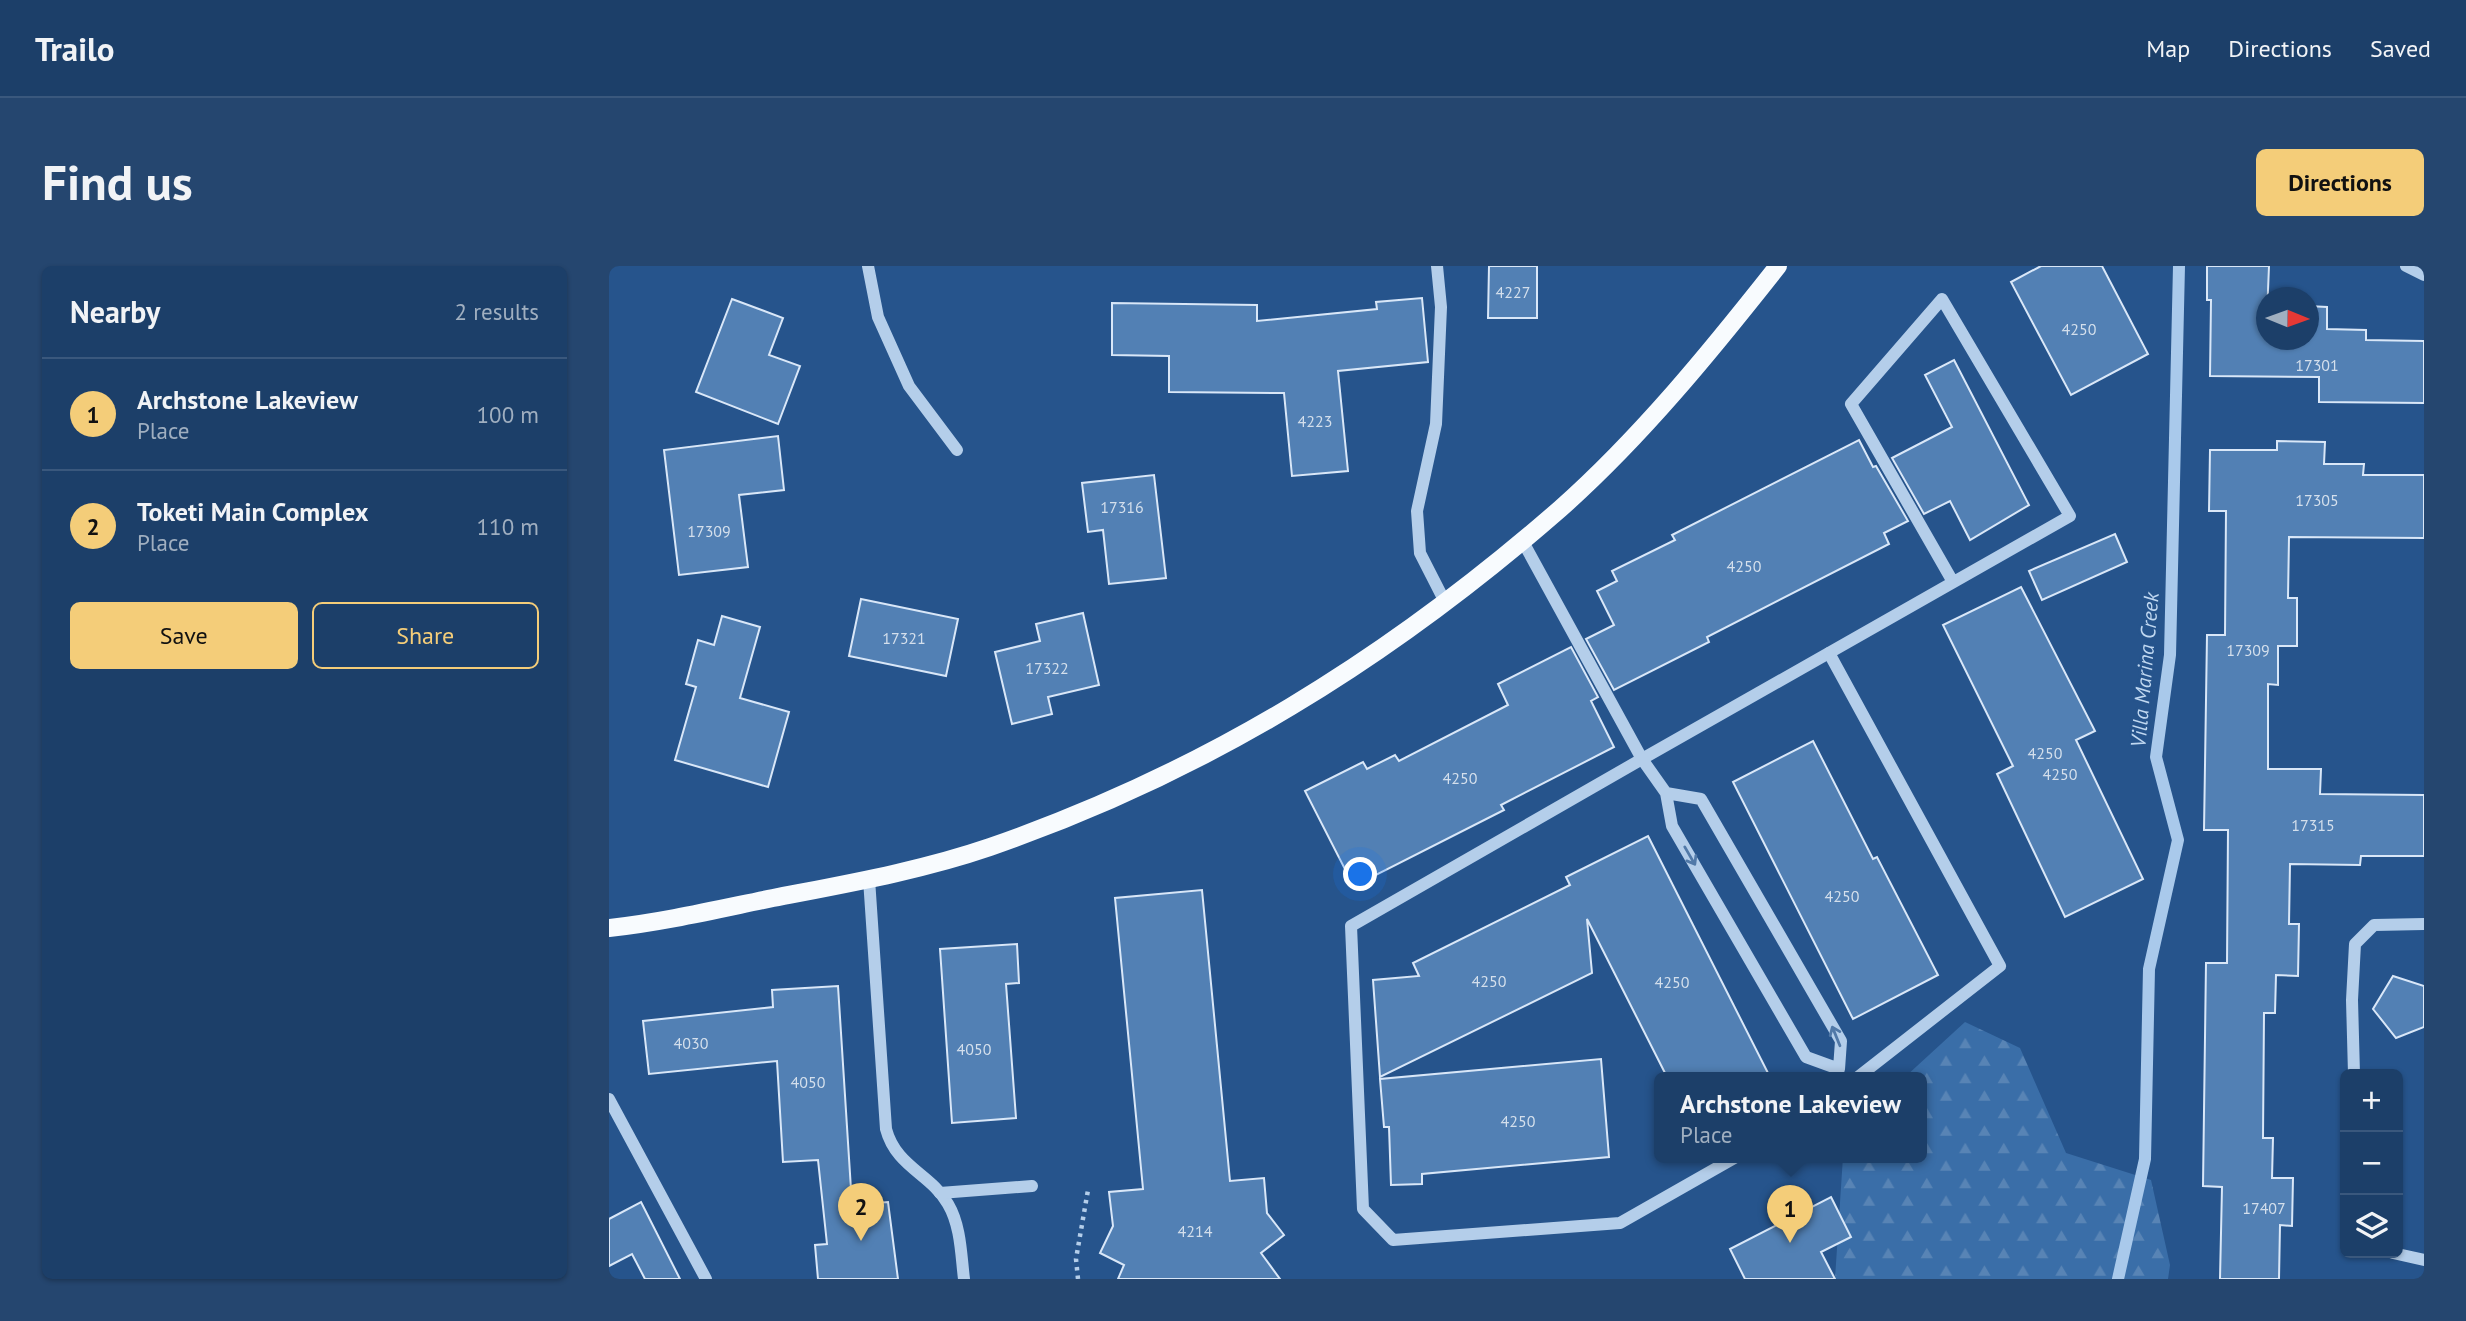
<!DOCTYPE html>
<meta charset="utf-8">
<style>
body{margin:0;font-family:"PT Sans",sans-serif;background:#25466f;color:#f1f3f6}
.controls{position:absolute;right:21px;bottom:21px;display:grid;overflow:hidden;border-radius:10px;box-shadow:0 2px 5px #0004}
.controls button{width:63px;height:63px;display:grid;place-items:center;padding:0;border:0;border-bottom:2px solid #3a587d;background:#1c3f69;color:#f1f3f6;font:35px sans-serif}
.compass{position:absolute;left:1647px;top:21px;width:63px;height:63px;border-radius:50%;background:#1c3f69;box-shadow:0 2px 5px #0004;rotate:91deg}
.you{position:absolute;left:752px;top:609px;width:24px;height:24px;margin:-18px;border:5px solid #fff;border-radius:50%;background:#1a73e8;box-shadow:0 0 0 10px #1a73e833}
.badge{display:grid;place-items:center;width:46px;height:46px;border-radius:50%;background:#f4cd79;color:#111;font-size:23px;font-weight:700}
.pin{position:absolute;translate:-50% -58px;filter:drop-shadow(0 2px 4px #0008)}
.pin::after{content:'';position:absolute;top:37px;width:24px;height:21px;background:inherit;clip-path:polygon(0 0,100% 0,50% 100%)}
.popup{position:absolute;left:1045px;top:806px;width:273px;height:91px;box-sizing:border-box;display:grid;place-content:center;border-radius:10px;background:#1c3f69;filter:drop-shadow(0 2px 5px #0005);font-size:23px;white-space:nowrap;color:#a0afc0}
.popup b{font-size:26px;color:#f1f3f6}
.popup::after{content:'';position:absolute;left:50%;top:100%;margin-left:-14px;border:14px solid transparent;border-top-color:#1c3f69}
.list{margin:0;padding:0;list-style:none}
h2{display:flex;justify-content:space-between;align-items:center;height:91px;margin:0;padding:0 28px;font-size:30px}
h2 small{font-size:23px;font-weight:400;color:#a0afc0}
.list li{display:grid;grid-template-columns:46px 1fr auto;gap:21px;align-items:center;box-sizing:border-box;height:112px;padding:0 28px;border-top:2px solid #3a587d}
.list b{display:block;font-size:26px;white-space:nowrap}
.list p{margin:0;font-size:23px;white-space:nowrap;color:#a0afc0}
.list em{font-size:23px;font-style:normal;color:#a0afc0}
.actions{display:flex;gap:14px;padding:21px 28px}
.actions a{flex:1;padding:16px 0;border:2px solid #f4cd79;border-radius:10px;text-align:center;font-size:24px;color:#f4cd79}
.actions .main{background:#f4cd79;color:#111}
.icon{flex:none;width:38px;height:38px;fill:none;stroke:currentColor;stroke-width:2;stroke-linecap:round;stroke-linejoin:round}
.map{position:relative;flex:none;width:1815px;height:1013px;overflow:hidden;border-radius:10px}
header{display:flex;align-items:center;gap:42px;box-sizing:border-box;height:98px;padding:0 35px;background:#1c3f69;border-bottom:2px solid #3a587d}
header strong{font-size:33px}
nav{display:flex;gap:38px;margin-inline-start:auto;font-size:24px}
.intro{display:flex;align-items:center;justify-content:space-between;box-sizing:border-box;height:168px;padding:0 42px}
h1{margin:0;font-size:49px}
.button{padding:18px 32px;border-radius:10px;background:#f4cd79;color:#111;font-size:24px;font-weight:700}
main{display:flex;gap:42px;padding:0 42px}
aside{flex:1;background:#1c3f69;border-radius:10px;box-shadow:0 2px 5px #0004}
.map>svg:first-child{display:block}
.forest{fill:url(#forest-firs)}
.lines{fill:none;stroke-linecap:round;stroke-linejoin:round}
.stream{stroke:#a9c9eb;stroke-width:12}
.building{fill:#5280b4;stroke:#d9e7f8;stroke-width:2}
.path{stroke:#b4ceea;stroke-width:4.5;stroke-dasharray:3.5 5;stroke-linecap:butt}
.minor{stroke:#b4ceea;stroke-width:12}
.major{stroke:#f8fbfe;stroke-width:18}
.oneway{stroke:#5179a8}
.labels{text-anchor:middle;stroke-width:5;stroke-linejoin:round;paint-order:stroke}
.number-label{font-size:16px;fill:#d4dfec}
.water-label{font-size:21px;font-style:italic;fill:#c0d8f1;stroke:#26548c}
</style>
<header>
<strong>Trailo</strong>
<nav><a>Map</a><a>Directions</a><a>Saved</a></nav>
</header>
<div class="intro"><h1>Find us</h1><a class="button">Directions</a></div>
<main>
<aside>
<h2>Nearby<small>2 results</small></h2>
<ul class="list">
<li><span class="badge">1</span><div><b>Archstone Lakeview</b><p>Place</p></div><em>100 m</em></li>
<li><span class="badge">2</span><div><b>Toketi Main Complex</b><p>Place</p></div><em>110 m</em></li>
</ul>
<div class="actions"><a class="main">Save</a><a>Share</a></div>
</aside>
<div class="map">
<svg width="1815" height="1013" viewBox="0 0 1815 1013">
<defs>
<pattern id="forest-firs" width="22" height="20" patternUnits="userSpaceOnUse" patternTransform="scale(1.75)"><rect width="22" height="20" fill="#3a6ea8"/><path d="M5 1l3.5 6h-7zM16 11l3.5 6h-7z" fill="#5884b5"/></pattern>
</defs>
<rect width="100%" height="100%" fill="#26548c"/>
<!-- forest -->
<path class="forest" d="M 1356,756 L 1411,782 L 1457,887 L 1542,914 L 1561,999 L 1559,1013 L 1226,1013 L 1234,891 L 1312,891 L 1312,811 L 1296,811 Z"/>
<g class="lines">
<!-- stream -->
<path class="stream" d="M 1509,1013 L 1536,893 L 1540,703 L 1569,574 L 1547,491 L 1561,389 L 1570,0"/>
</g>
<!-- building -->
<g class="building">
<path d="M 880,0 L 928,0 L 928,52 L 879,52 Z"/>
<path d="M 1432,0 L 1493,0 L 1539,88 L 1462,129 L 1402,16 Z"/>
<path d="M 1598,0 L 1660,0 L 1657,74 L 1699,74 L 1699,40 L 1718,41 L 1718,63 L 1757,64 L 1757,74 L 1815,75 L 1815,137 L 1710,136 L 1710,111 L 1601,110 L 1602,34 L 1598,34 Z"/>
<path d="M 813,32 L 819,96 L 729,105 L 739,205 L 683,210 L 675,127 L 560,126 L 560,90 L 503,89 L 503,37 L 648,39 L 648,55 L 768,43 L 767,36 Z"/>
<path d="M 123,33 L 174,52 L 160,89 L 191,100 L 169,158 L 87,126 Z"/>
<path d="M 1345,94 L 1420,239 L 1361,274 L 1341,235 L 1315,248 L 1283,192 L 1343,161 L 1316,109 Z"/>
<path d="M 169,170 L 175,224 L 130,229 L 139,301 L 70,309 L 55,184 Z"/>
<path d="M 1250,174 L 1264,201 L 1267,200 L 1299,255 L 1275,267 L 1280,278 L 1098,371 L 1100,376 L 1005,424 L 977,373 L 1005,359 L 988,325 L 1008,315 L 1003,305 L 1066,274 L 1063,269 Z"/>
<path d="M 1668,175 L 1716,176 L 1715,198 L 1755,198 L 1754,209 L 1815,209 L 1815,272 L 1680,271 L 1679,332 L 1688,332 L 1688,380 L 1669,380 L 1669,419 L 1659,418 L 1659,503 L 1712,503 L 1711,528 L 1815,529 L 1815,590 L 1752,590 L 1751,599 L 1681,598 L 1680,658 L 1690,658 L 1689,710 L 1667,709 L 1666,747 L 1655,747 L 1654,872 L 1664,872 L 1663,912 L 1684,912 L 1683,960 L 1671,959 L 1670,1013 L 1611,1013 L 1613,921 L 1594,920 L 1597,697 L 1618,697 L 1619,564 L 1595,564 L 1598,369 L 1616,369 L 1617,245 L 1600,245 L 1601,184 L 1668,184 Z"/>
<path d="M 545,209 L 557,312 L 500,318 L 494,264 L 479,266 L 473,217 Z"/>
<path d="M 1506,268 L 1518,296 L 1433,334 L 1420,305 Z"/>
<path d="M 1412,321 L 1486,465 L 1467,474 L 1534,613 L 1456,651 L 1388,508 L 1404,500 L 1334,359 Z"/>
<path d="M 252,333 L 349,353 L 337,410 L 240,390 Z"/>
<path d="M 474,347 L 490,419 L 439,431 L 443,448 L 403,458 L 386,386 L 431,375 L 427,358 Z"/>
<path d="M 113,350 L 151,361 L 131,432 L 180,446 L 159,521 L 66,494 L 87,421 L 77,418 L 89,374 L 105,379 Z"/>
<path d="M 962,381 L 989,431 L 982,435 L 1005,481 L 892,539 L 895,544 L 761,612 L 758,607 L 742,615 L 696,525 L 754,496 L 758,503 L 786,489 L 790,495 L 899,439 L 889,418 Z"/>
<path d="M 1204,475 L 1264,593 L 1268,591 L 1329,709 L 1244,753 L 1124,516 Z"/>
<path d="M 1039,570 L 1161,811 L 1058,811 L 978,653 L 983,707 L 771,811 L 764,714 L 810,710 L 804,697 L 961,619 L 957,611 Z"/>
<path d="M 593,624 L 621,915 L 655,912 L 658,947 L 675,969 L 652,987 L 671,1013 L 509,1013 L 515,999 L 491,987 L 504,960 L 500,926 L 534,923 L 506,632 Z"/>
<path d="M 408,678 L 410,717 L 397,718 L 407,852 L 343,857 L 331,683 Z"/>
<path d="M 1784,710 L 1815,720 L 1815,761 L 1787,772 L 1764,743 Z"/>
<path d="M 229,720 L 243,939 L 279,936 L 289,1013 L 209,1013 L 206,979 L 218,978 L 209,894 L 174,896 L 168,795 L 40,808 L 34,755 L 164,741 L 163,724 Z"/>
<path d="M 992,793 L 1000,891 L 813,908 L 813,918 L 782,919 L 780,861 L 775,861 L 771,813 Z"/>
<path d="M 1222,931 L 1242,971 L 1212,986 L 1226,1013 L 1136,1013 L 1121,983 Z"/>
<path d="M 32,936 L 71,1013 L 36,1013 L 23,988 L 0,1000 L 0,953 Z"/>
</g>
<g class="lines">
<!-- path -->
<path class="path" d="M 469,1013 L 467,993 L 479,924"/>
<!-- minor -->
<g class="minor">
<path d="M 259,0 L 269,51 L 300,120 L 348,184"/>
<path d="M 828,0 L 832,41 L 827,158 L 808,245 L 811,287 L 836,336"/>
<path d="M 1797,0 L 1815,9"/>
<path d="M 913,274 L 1033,493 L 1461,250 L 1333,33 L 1242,138 L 1344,316"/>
<path d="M 1220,387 L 1391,700 L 1249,811"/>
<path d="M 1057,527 L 1092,533 L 1232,775 L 1230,803 L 1197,791 L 1063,560 L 1057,527 L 1033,493 L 742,660 L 754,943 L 784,974 L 1011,957 L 1127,891"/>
<path d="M 260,613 L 277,863 C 287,901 322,908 339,938 C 352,960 352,989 355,1013"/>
<path d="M 1745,808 L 1743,734 L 1746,678 L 1765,659 L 1815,658"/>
<path d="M 0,833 L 97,1013"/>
<path d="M 331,927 L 423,920"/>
<path d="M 1784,987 L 1815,994"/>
</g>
<!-- major -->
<path class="major" d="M 0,662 C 55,656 110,643 164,632 C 236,618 311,605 381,581 C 597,506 779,393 951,243 C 1032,171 1102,85 1169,0"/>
</g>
<!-- one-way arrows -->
<defs><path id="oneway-shaft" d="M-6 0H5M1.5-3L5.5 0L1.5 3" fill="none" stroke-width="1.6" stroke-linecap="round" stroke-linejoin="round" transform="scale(1.75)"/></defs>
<g class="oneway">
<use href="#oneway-shaft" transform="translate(1081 590) rotate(60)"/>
<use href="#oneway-shaft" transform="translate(1227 770) rotate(-112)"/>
</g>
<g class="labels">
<!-- number labels -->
<g class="number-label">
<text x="904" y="32">4227</text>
<text x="1470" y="69">4250</text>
<text x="1708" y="105">17301</text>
<text x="706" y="161">4223</text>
<text x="1708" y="240">17305</text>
<text x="513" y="247">17316</text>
<text x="100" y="271">17309</text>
<text x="1135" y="306">4250</text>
<text x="295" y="378">17321</text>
<text x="1639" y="390">17309</text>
<text x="438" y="408">17322</text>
<text x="1436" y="493">4250</text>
<text x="1451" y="514">4250</text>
<text x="851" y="518">4250</text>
<text x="1704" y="565">17315</text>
<text x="1233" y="636">4250</text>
<text x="880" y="721">4250</text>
<text x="1063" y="722">4250</text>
<text x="82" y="783">4030</text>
<text x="365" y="789">4050</text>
<text x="199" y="822">4050</text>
<text x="909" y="861">4250</text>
<text x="1655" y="948">17407</text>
<text x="586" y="971">4214</text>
</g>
<!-- water labels -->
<g class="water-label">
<text transform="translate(1536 404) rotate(-85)" y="7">Villa Marina Creek</text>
</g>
</g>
</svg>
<div class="controls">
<button>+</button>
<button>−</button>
<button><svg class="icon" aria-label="layers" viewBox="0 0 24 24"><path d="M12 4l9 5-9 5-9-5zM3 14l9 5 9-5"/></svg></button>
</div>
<svg class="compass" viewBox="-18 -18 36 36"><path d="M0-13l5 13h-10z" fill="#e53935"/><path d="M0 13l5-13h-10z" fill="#a0afc0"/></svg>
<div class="you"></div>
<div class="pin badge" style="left:1181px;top:977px">1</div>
<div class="popup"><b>Archstone Lakeview</b>Place</div>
<div class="pin badge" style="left:252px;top:975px">2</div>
</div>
</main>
